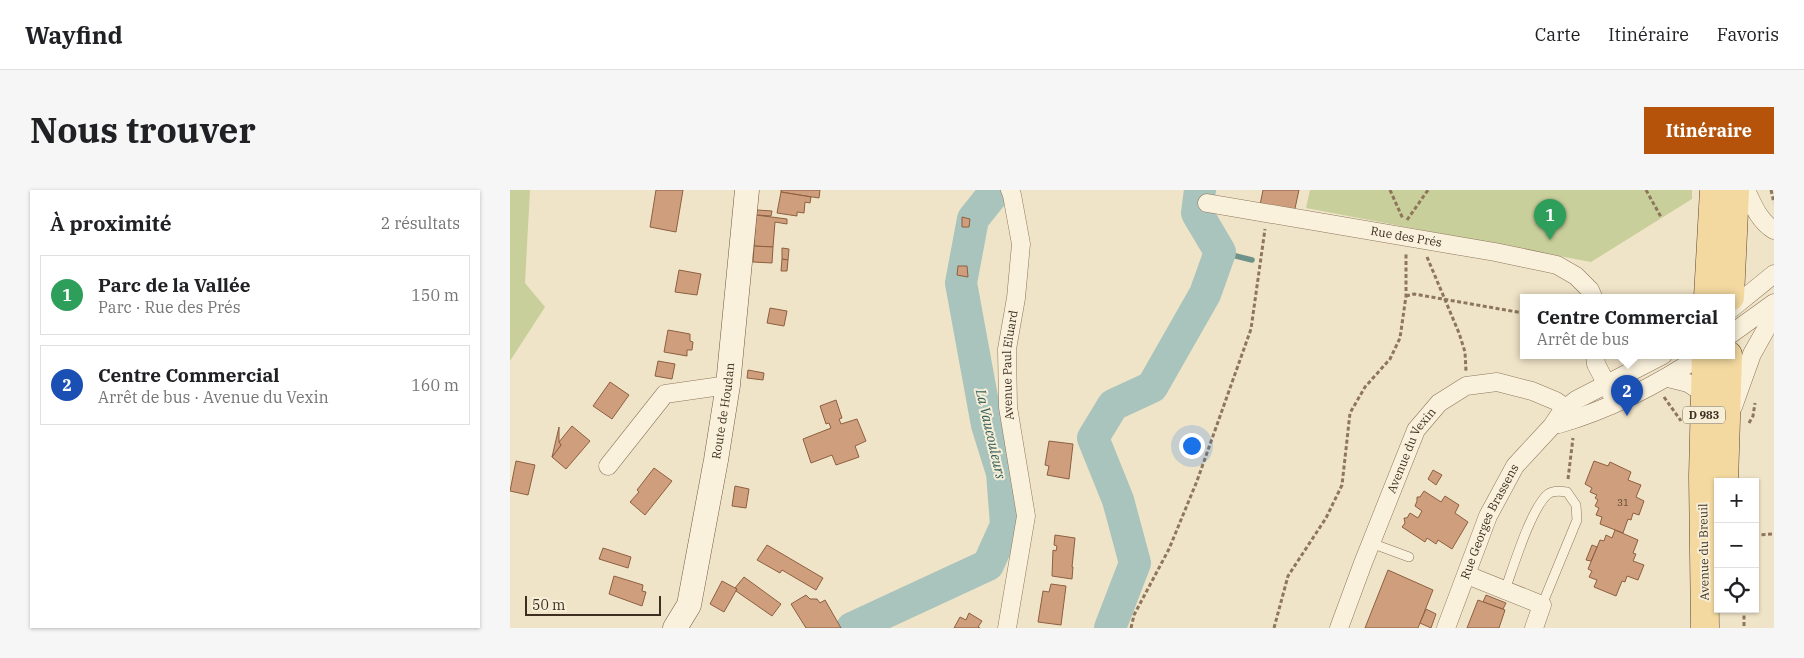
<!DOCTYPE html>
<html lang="fr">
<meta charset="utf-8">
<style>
body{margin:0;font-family:"IBM Plex Serif",serif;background:#f6f6f6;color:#202124}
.controls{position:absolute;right:15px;bottom:15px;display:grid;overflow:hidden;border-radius:0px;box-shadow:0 1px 4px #0004}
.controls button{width:45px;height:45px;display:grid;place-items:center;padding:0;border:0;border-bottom:1px solid #e0e0e0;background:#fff;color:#202124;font:25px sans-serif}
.scale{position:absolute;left:15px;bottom:12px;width:136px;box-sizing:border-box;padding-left:5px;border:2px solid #3d2e20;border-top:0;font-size:14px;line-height:18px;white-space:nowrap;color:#3d2e20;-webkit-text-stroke:4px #f7eed8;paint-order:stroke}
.you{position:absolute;left:681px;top:255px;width:18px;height:18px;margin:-12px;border:4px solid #fff;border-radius:50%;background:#1a73e8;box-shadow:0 0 0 8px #1a73e833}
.badge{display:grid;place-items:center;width:32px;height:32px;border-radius:50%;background:#b45309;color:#fff;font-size:16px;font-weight:700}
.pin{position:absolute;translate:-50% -41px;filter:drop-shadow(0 1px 2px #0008)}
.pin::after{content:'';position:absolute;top:26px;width:18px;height:15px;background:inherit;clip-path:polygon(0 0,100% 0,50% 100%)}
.popup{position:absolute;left:1010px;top:104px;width:215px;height:65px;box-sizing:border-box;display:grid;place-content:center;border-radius:0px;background:#fff;filter:drop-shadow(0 1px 4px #0005);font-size:16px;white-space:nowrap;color:#757577}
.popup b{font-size:19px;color:#202124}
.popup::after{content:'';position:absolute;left:50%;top:100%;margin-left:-10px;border:10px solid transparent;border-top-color:#fff}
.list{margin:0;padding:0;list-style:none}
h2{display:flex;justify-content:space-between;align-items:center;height:65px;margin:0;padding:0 20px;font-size:21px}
h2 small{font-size:16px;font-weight:400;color:#757577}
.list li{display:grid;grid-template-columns:32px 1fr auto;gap:15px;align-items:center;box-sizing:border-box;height:80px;margin:0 10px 10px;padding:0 10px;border:1px solid #e0e0e0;border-radius:0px}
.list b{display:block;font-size:19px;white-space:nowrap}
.list p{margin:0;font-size:16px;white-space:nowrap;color:#757577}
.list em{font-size:16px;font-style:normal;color:#757577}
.icon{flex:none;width:28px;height:28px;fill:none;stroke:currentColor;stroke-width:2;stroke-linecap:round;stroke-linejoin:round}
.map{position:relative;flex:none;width:1264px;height:438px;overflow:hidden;border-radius:0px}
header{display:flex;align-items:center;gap:30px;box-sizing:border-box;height:70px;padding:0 25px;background:#fff;border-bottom:1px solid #e0e0e0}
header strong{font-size:24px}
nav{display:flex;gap:28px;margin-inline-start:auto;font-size:18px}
.intro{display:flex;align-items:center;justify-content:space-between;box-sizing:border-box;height:120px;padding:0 30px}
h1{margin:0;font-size:35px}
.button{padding:12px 22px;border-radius:0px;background:#b45309;color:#fff;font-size:18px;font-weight:700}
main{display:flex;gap:30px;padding:0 30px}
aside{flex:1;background:#fff;border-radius:0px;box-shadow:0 1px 4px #0004}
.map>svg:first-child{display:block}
.green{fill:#c9cf9b}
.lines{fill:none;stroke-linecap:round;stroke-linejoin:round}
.stream{stroke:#6f938a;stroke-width:5.5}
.river{stroke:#a9c4bc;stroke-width:32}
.building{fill:#cf9f7d;stroke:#8d5f41}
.lane-casing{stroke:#8d765c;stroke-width:10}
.street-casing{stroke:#8d765c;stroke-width:19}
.secondary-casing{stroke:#6f573f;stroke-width:25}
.primary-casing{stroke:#5b4430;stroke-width:29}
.path{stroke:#8d765c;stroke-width:3;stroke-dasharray:4 2.5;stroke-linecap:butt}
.lane{stroke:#faf1dc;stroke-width:9}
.street{stroke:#faf1dc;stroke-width:18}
.secondary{stroke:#faf1dc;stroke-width:24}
.primary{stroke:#f3d9a0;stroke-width:28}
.labels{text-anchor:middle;stroke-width:4;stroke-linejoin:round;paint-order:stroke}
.number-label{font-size:10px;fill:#624a37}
.shield{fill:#f7eed8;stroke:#756857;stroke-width:1}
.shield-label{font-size:11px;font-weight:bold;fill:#3d2e20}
.street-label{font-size:12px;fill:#3d2e20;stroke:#f7eed8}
.water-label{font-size:14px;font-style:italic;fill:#2f5d5a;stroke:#f7eed8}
</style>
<header>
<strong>Wayfind</strong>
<nav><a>Carte</a><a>Itinéraire</a><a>Favoris</a></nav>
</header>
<div class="intro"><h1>Nous trouver</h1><a class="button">Itinéraire</a></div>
<main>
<aside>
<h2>À proximité<small>2 résultats</small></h2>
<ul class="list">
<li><span class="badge" style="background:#2e9e5b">1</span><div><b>Parc de la Vallée</b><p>Parc · Rue des Prés</p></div><em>150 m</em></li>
<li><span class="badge" style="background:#1a4fb4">2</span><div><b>Centre Commercial</b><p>Arrêt de bus · Avenue du Vexin</p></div><em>160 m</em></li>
</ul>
</aside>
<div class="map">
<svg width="1264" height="438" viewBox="0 0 1264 438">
<rect width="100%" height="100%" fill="#f0e4c8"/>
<!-- green -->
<g class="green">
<path d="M 0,0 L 20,0 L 15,93 L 35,117 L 0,171 Z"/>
<path d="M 800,0 L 1182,0 L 1182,9 L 1081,72 L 796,18 Z"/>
</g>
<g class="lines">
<!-- stream -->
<path class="stream" d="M 710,62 L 742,70"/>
<!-- river -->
<g class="river">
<path d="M 342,438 L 478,375 L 496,335 L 492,283 L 477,235 L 451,93 L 463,29 L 486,0"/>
<path d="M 600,438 L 625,373 L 608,310 L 583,248 L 603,215 L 642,197 L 695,104 L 710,62 L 687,23 L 690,0"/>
</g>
</g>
<!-- building -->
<g class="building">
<path d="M 146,0 L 173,0 L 166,42 L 140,37 Z"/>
<path d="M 271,0 L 310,0 L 309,8 L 271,2 Z"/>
<path d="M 753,0 L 789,0 L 784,23 L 750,15 Z"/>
<path d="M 271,2 L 301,7 L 300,13 L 295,12 L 294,23 L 287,22 L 287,26 L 267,23 Z"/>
<path d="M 247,20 L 262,21 L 261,26 L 246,25 Z"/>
<path d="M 246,25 L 277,29 L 277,34 L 265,32 L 263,57 L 244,56 Z"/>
<path d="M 452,27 L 460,29 L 459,37 L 452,37 Z"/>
<path d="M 244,56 L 263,57 L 262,73 L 243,72 Z"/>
<path d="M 272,58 L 279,59 L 278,70 L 272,69 Z"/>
<path d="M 272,69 L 278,70 L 277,81 L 271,81 Z"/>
<path d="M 448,76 L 457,76 L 458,87 L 447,85 Z"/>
<path d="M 169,80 L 191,84 L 187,105 L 165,102 Z"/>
<path d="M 260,118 L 277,121 L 274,136 L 257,133 Z"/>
<path d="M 158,140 L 180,144 L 180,151 L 183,152 L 182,160 L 177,160 L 177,166 L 154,162 Z"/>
<path d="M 148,171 L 165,174 L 162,189 L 145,186 Z"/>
<path d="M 238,180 L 254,183 L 253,190 L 237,188 Z"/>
<path d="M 100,192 L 119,205 L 102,229 L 83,216 Z"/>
<path d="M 326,210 L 332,228 L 329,229 L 331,234 L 347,229 L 356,251 L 345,256 L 349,267 L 326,275 L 322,265 L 301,273 L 293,249 L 321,238 L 319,233 L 316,234 L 310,216 Z"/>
<path d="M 62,236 L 80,251 L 56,279 L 42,267 L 51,255 L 49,252 Z"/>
<path d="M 49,237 L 49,252 L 51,255 L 42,267 Z"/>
<path d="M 539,251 L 563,254 L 559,289 L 537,285 L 539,276 L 535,275 Z"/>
<path d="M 6,271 L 25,275 L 18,305 L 0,301 Z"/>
<path d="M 1084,271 L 1098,276 L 1100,272 L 1121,282 L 1118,290 L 1131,295 L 1126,307 L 1134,311 L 1129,325 L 1123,323 L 1121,330 L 1118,329 L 1113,343 L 1090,334 L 1092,327 L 1086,325 L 1089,318 L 1085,316 L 1088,310 L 1085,308 L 1087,305 L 1080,302 L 1082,298 L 1075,294 Z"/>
<path d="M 144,278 L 162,291 L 135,325 L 120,312 L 129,302 L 127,300 Z"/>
<path d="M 923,280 L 932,285 L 926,295 L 918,289 Z"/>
<path d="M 225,296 L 239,299 L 236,318 L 222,316 Z"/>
<path d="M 914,301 L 931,312 L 935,306 L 949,315 L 945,323 L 958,332 L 942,359 L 928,350 L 926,354 L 917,348 L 915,352 L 892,337 L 895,333 L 894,328 L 897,328 L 900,323 L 908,328 L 912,321 L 905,316 L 907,311 L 907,307 L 910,307 Z"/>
<path d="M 1105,340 L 1128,350 L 1123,363 L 1126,364 L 1123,371 L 1134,375 L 1128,390 L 1117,386 L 1115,392 L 1112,391 L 1106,406 L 1084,397 L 1087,390 L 1079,387 L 1082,381 L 1078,379 L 1090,350 L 1094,351 L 1096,345 L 1102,348 Z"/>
<path d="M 545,345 L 565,348 L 562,377 L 563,377 L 562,389 L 542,386 L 543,360 L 546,361 L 547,356 L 544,355 Z"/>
<path d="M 257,355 L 313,388 L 306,400 L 272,380 L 270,383 L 247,370 Z"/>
<path d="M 1082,355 L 1087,357 L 1081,371 L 1076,370 Z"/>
<path d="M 93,358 L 121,367 L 118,378 L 89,369 Z"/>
<path d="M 878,380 L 923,400 L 908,438 L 855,438 Z"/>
<path d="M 104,386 L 133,395 L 132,401 L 136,402 L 132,416 L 99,404 Z"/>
<path d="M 234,387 L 271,414 L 262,426 L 226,401 L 227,399 L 225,398 Z"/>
<path d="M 212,391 L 227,399 L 214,422 L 200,414 Z"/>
<path d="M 541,394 L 556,396 L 551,435 L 528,432 L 533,401 L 539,402 Z"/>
<path d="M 296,405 L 300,409 L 307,409 L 310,413 L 315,410 L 331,438 L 296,438 L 281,414 Z"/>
<path d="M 976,405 L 996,413 L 993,419 L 973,412 Z"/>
<path d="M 968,410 L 995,420 L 989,438 L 957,438 Z"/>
<path d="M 916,419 L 926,424 L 921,438 L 910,433 Z"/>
<path d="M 459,423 L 472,431 L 468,437 L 470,438 L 444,438 L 450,427 L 456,430 Z"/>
</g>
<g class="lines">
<defs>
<g id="lane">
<path d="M 861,353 L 899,367"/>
<path d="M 995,400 C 1003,378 1021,318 1038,304 C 1043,300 1051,301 1057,302 L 1066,315 L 1067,330 L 1032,415"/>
</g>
<g id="street">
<path d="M 1236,0 C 1243,15 1249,31 1264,40"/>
<path id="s1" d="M 697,13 L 985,62 L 1047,75 L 1066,86 L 1080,100 L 1083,107"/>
<path d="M 1221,119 L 1264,84"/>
<path d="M 1221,144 L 1264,113"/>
<path d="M 1085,165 L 1086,174 L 1102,205"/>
<path d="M 1158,188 L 1178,193 L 1195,204"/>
<path d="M 1223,217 L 1242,164 L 1264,125"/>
<path d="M 1049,234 C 1100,219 1149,194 1192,165"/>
<path d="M 98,276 L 155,204 L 218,195"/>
<path d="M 957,385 L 1032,415 L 1024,438"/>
<path id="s2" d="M 497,438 L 516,326 L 498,217 L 497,159 L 506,108 L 511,54 L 502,5 L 500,0"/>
<path id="s3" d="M 829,438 L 853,373 L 906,240 L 929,213 L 956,196 L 987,192 L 1022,201 L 1046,211 L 1056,218 L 1061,230"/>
<path id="s4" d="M 936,438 L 978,326 L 1005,276 L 1042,236 L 1052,221 L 1066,210 L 1153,165"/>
</g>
<g id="secondary">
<path id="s5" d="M 165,438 L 179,415 L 206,270 L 218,195 L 237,0"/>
</g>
<g id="primary">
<path d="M 1198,107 L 1204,0"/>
<path d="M 1220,107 L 1225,0"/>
<path d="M 1214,292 L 1218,165"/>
<path d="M 1195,438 L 1193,286 L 1196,165"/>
</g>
</defs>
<!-- lane casing -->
<use href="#lane" class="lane-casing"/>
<!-- street casing -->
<use href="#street" class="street-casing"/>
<!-- secondary casing -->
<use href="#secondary" class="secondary-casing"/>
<!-- primary casing -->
<use href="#primary" class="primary-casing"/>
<!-- path -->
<g class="path">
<path d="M 880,0 L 893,29"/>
<path d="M 1136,0 L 1151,27"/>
<path d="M 1261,0 L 1264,13"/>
<path d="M 897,30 L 918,0"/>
<path d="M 917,67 L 949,143 L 955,162 L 956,181"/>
<path d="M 896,106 L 904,104 L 1013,123"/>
<path d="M 1154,207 L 1171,231"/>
<path d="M 1239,233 L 1243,226 L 1245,213"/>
<path d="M 1058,289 L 1063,248"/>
<path d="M 1245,345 L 1264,344"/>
<path d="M 1234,419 L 1234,438"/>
<path d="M 621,438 L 624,425 L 659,359 L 687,291 L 741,139 L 755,39"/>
<path d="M 764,438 L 778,386 L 816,328 L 832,295 L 840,223 L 855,197 L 880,169 L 890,148 L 896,106 L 896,62"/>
</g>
<!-- lane -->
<use href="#lane" class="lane"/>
<!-- street -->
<use href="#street" class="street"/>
<!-- secondary -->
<use href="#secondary" class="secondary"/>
<!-- primary -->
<use href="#primary" class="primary"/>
</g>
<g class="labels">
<!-- number labels -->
<g class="number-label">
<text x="1113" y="316">31</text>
</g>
<!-- shield labels -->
<rect class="shield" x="1173" y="216.5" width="42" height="17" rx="4"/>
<g class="shield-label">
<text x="1194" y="229">D 983</text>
</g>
<!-- street labels -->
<g class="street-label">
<text dy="4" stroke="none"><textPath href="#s1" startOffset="202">Rue des Prés</textPath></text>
<text dy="4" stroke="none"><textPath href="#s2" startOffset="266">Avenue Paul Eluard</textPath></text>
<text dy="4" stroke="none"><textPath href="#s5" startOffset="224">Route de Houdan</textPath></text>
<text dy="4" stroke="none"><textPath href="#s3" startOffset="192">Avenue du Vexin</textPath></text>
<text dy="4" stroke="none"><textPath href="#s4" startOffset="115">Rue Georges Brassens</textPath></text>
<text transform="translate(1194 362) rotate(-91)" y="4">Avenue du Breuil</text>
</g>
<!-- water labels -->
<g class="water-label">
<text transform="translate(481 244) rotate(77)" y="5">La Vaucouleurs</text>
</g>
</g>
</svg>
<div class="controls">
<button>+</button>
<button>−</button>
<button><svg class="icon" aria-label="locate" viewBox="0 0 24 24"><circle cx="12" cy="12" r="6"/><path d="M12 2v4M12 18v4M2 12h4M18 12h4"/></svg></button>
</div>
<div class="scale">50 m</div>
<div class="you"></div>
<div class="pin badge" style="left:1040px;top:50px;background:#2e9e5b">1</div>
<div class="pin badge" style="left:1117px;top:226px;background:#1a4fb4">2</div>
<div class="popup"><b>Centre Commercial</b>Arrêt de bus</div>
</div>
</main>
